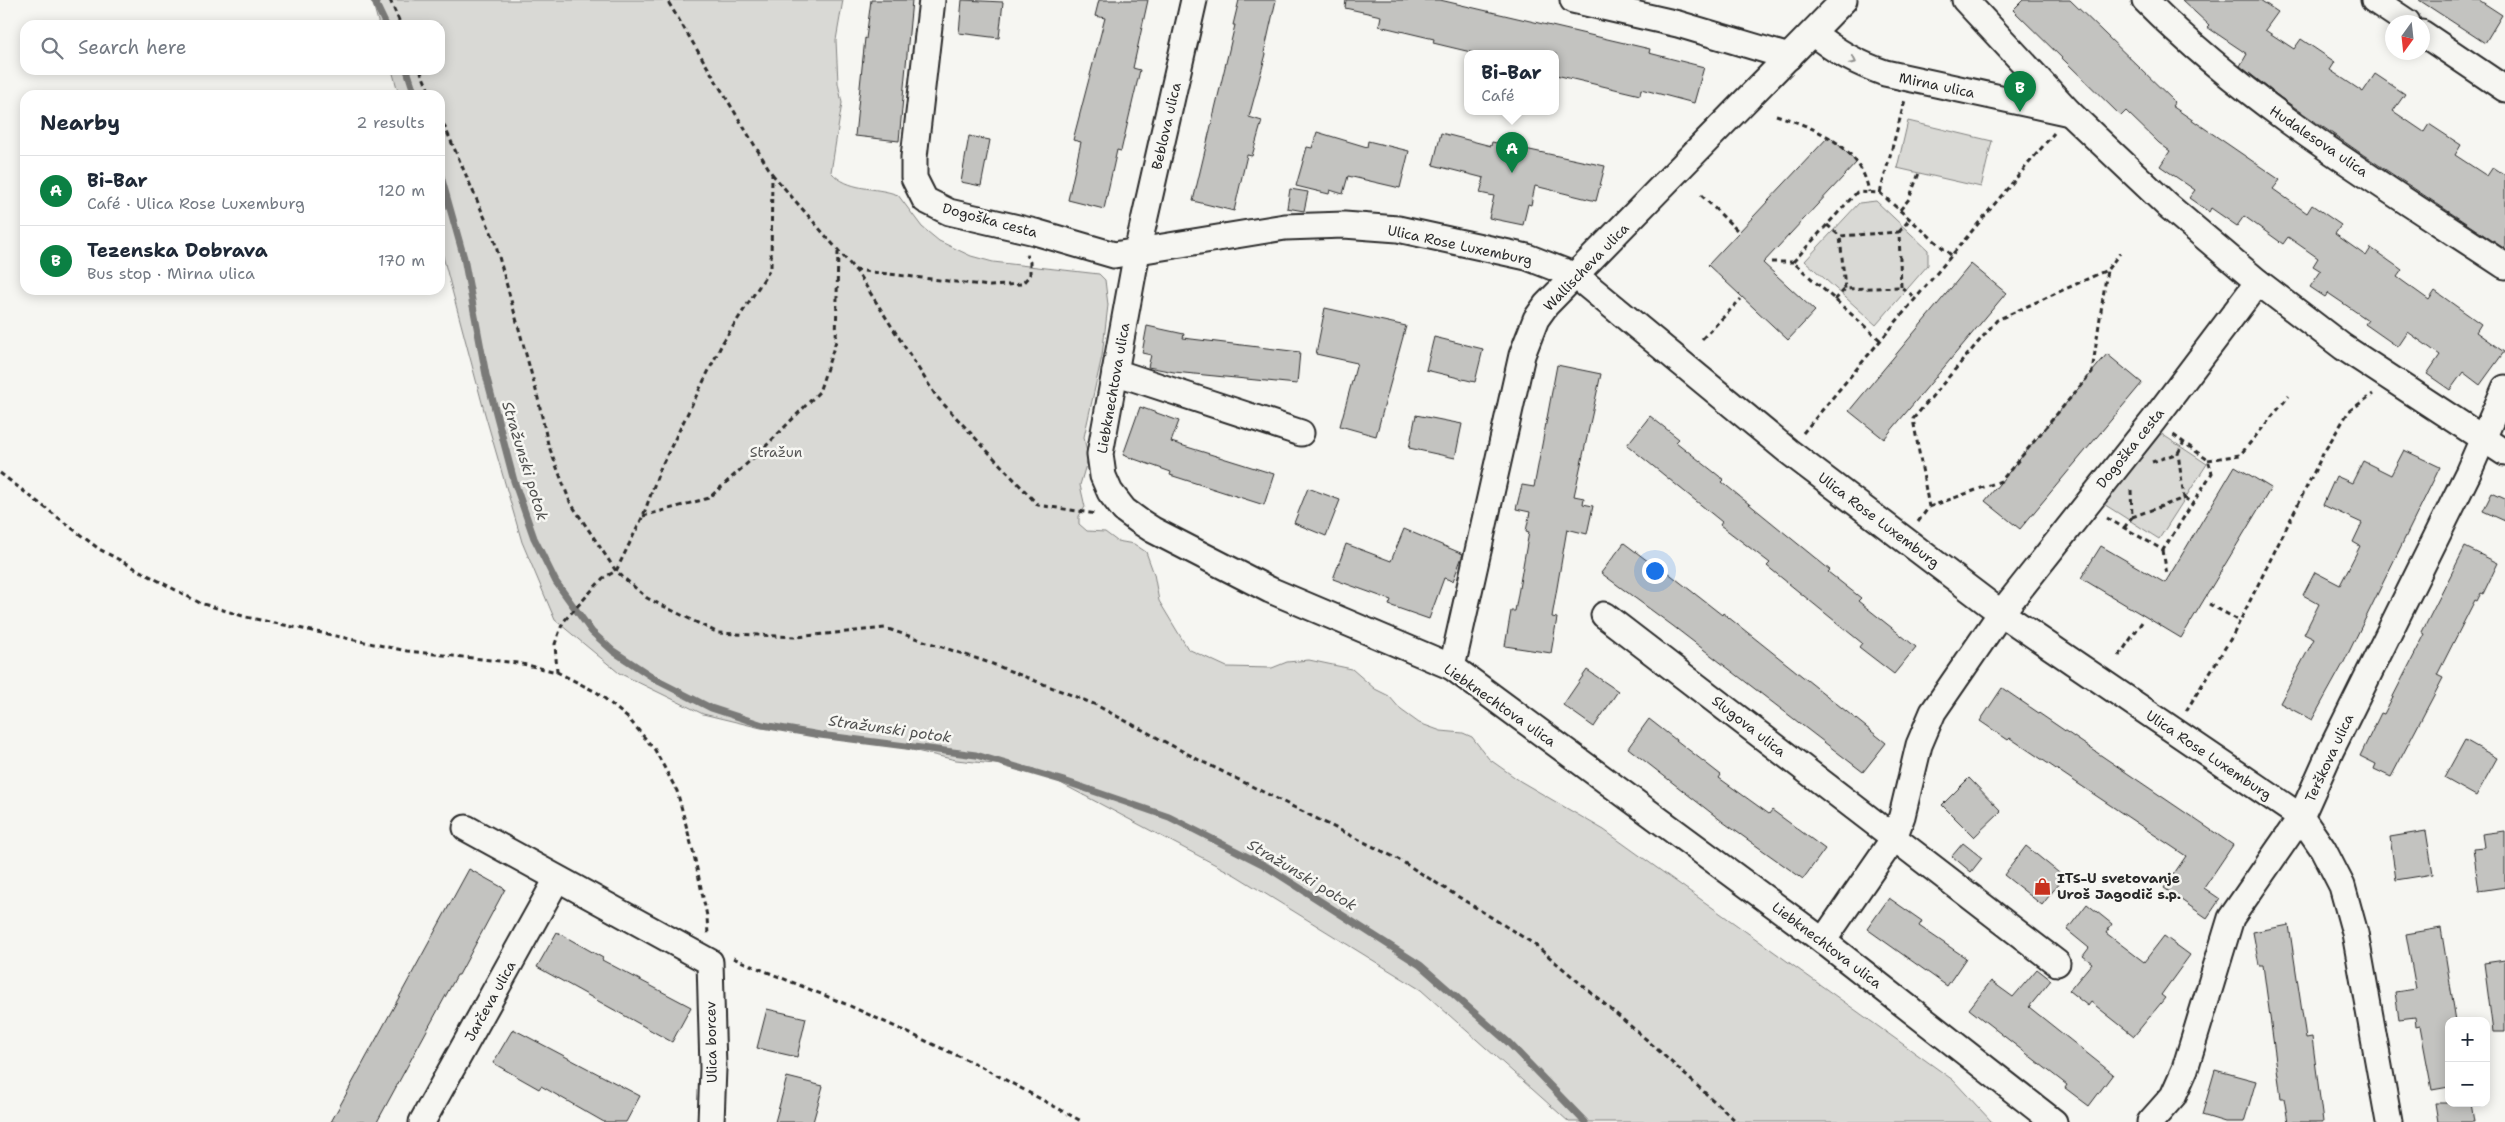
<!DOCTYPE html>
<meta charset="utf-8">
<style>
body{margin:0;font-family:"Shantell Sans",sans-serif;background:#f2f2f3;color:#1f2937}
.controls{position:absolute;right:15px;bottom:15px;display:grid;overflow:hidden;border-radius:10px;box-shadow:0 2px 12px #0003}
.controls button{width:45px;height:45px;display:grid;place-items:center;padding:0;border:0;border-bottom:1px solid #e0e1e3;background:#fff;color:#1f2937;font:25px sans-serif}
.compass{position:absolute;left:2385px;top:15px;width:45px;height:45px;border-radius:50%;background:#fff;box-shadow:0 2px 12px #0003;rotate:195deg}
.you{position:absolute;left:1654px;top:570px;width:18px;height:18px;margin:-12px;border:4px solid #fff;border-radius:50%;background:#1a73e8;box-shadow:0 0 0 8px #1a73e833}
.badge{display:grid;place-items:center;width:32px;height:32px;border-radius:50%;background:#0b8043;color:#fff;font-size:16px;font-weight:700}
.pin{position:absolute;translate:-50% -41px;filter:drop-shadow(0 1px 2px #0008)}
.pin::after{content:'';position:absolute;top:26px;width:18px;height:15px;background:inherit;clip-path:polygon(0 0,100% 0,50% 100%)}
.popup{position:absolute;left:1464px;top:50px;width:95px;height:65px;box-sizing:border-box;display:grid;place-content:center;border-radius:10px;background:#fff;filter:drop-shadow(0 1px 4px #0005);font-size:16px;white-space:nowrap;color:#747a83}
.popup b{font-size:19px;color:#1f2937}
.popup::after{content:'';position:absolute;left:50%;top:100%;margin-left:-10px;border:10px solid transparent;border-top-color:#fff}
.list{margin:0;padding:0;list-style:none}
h2{display:flex;justify-content:space-between;align-items:center;height:65px;margin:0;padding:0 20px;font-size:21px}
h2 small{font-size:16px;font-weight:400;color:#747a83}
.list li{display:grid;grid-template-columns:32px 1fr auto;gap:15px;align-items:center;box-sizing:border-box;height:70px;padding:0 20px;border-top:1px solid #e0e1e3}
.list b{display:block;font-size:19px;white-space:nowrap}
.list p{margin:0;font-size:16px;white-space:nowrap;color:#747a83}
.list em{font-size:16px;font-style:normal;color:#747a83}
.icon{flex:none;width:28px;height:28px;fill:none;stroke:currentColor;stroke-width:2;stroke-linecap:round;stroke-linejoin:round}
.map{position:relative;flex:none;width:2505px;height:1122px;overflow:hidden}
.search{position:absolute;background:#fff;box-shadow:0 2px 12px #0003;left:20px;top:20px;width:425px;height:55px;display:flex;align-items:center;gap:12px;box-sizing:border-box;padding:0 18px;border-radius:15px;color:#747a83;font-size:19px}
.panel{position:absolute;background:#fff;box-shadow:0 2px 12px #0003;left:20px;top:90px;width:425px;height:205px;border-radius:15px}
.map>svg:first-child{display:block}
.green{fill:#d9d9d5;stroke:#828280}
.lines{fill:none;stroke-linecap:round;stroke-linejoin:round}
.stream{stroke:#7a7a78;stroke-width:7}
.building{fill:#c3c3c0;stroke:#2b2b2b}
.minor-casing{stroke:#2b2b2b;stroke-width:29}
.path{stroke:#2b2b2b;stroke-width:3;stroke-dasharray:5 4;stroke-linecap:butt}
.minor{stroke:#f6f6f2;stroke-width:25}
.oneway{stroke:#90908e}
.labels{text-anchor:middle;stroke-width:5;stroke-linejoin:round;paint-order:stroke}
.street-label{font-size:14px;fill:#2b2b2b;stroke:#f6f6f2}
.park-label{font-size:14px;fill:#565656;stroke:#f6f6f2}
.poi-label{font-size:14px;font-weight:bold;fill:#2b2b2b;stroke:#f6f6f2;text-anchor:start}
.water-label{font-size:15px;font-style:italic;fill:#525251;stroke:#f6f6f2}
</style>
<div class="map">
<svg width="2505" height="1122" viewBox="0 0 2505 1122">
<rect width="100%" height="100%" fill="#f6f6f2"/>
<filter id="ink" filterUnits="userSpaceOnUse"><feTurbulence type="fractalNoise" baseFrequency=".02" numOctaves="2"/><feDisplacementMap in="SourceGraphic" scale="10" xChannelSelector="R" yChannelSelector="G"/><feConvolveMatrix kernelMatrix="1 2 1 2 8 2 1 2 1" color-interpolation-filters="sRGB"/></filter>
<g filter="url(#ink)">
<!-- green -->
<g class="green">
<path d="M 372,0 L 843,0 L 836,40 L 838,83 L 842,103 L 831,172 C 849,192 874,186 898,195 L 922,227 L 939,241 L 971,256 L 993,262 L 1099,274 L 1105,280 L 1108,305 L 1102,356 L 1084,437 L 1088,458 L 1080,485 L 1085,507 L 1079,516 L 1079,524 L 1087,531 L 1105,532 L 1117,541 L 1134,544 L 1146,552 L 1154,574 L 1159,601 L 1188,649 L 1227,667 L 1272,668 L 1287,662 L 1309,660 L 1352,669 L 1375,689 L 1389,696 L 1401,710 L 1419,723 L 1441,731 L 1463,733 L 1472,737 L 1489,759 L 1520,781 L 1604,830 L 1953,1080 L 1992,1122 L 1569,1122 L 1421,990 L 1235,875 L 1032,768 L 956,760 L 872,741 L 797,729 L 761,728 L 703,714 L 619,673 L 555,620 L 522,542 L 485,414 L 440,245 L 440,95 L 399,95 L 392,70 L 440,70 L 440,25 L 379,25 Z"/>
<path d="M 1908,121 L 1992,141 L 1981,187 L 1897,168 Z"/>
<path d="M 1876,201 L 1928,250 L 1928,265 L 1876,325 L 1805,261 L 1859,203 Z"/>
<path d="M 2157,431 L 2207,464 L 2159,539 L 2099,501 Z"/>
</g>
<g class="lines">
<!-- stream -->
<g class="stream">
<path d="M 374,0 L 386,25"/>
<path d="M 407,70 L 415,95"/>
<path d="M 440,173 L 464,258 L 486,375 L 514,481 L 534,538 L 556,582 L 592,632 L 613,651 L 660,682 L 711,708 L 763,725 L 820,735 L 976,755 L 1064,781 L 1169,817 L 1264,865 L 1420,965 L 1509,1043 L 1585,1122"/>
</g>
</g>
<!-- building -->
<g class="building">
<path d="M 871,0 L 912,0 L 899,141 L 855,136 L 865,38 L 866,39 Z"/>
<path d="M 962,0 L 1003,2 L 999,38 L 959,33 Z"/>
<path d="M 1099,0 L 1148,0 L 1133,68 L 1140,70 L 1121,151 L 1117,150 L 1104,209 L 1068,200 L 1081,142 L 1073,140 L 1105,18 L 1095,16 Z"/>
<path d="M 1239,0 L 1276,0 L 1264,53 L 1266,54 L 1249,117 L 1262,121 L 1252,156 L 1247,155 L 1234,211 L 1193,201 L 1235,25 L 1233,25 Z"/>
<path d="M 1346,0 L 1440,0 L 1650,49 L 1649,53 L 1704,67 L 1694,103 L 1641,89 L 1640,95 L 1556,75 L 1556,54 L 1479,54 L 1433,43 L 1434,39 L 1379,26 L 1381,16 L 1345,8 Z"/>
<path d="M 2023,0 L 2070,0 L 2175,102 L 2172,106 L 2280,180 L 2273,189 L 2307,213 L 2312,205 L 2341,225 L 2335,234 L 2366,256 L 2371,248 L 2402,270 L 2397,277 L 2429,300 L 2435,291 L 2481,324 L 2476,332 L 2504,352 L 2480,385 L 2463,372 L 2450,390 L 2427,374 L 2440,355 L 2408,332 L 2398,347 L 2365,324 L 2368,320 L 2328,293 L 2325,297 L 2310,287 L 2321,271 L 2313,266 L 2318,258 L 2288,237 L 2283,244 L 2244,216 L 2237,226 L 2211,208 L 2209,212 L 2189,198 L 2195,190 L 2160,166 L 2170,151 L 2159,143 L 2126,111 L 2121,116 L 2013,10 Z"/>
<path d="M 2182,0 L 2260,0 L 2278,12 L 2265,30 L 2294,49 L 2301,39 L 2335,62 L 2330,70 L 2363,92 L 2375,74 L 2405,94 L 2393,111 L 2424,132 L 2429,124 L 2461,145 L 2455,155 L 2487,176 L 2493,167 L 2505,175 L 2505,249 L 2359,152 L 2281,98 L 2240,66 L 2247,54 L 2207,27 L 2209,25 Z"/>
<path d="M 2419,0 L 2479,0 L 2502,15 L 2485,43 Z"/>
<path d="M 1317,132 L 1367,147 L 1368,141 L 1409,151 L 1400,188 L 1348,176 L 1343,194 L 1330,190 L 1329,194 L 1296,186 L 1307,147 L 1312,148 Z"/>
<path d="M 1441,133 L 1491,146 L 1492,142 L 1605,166 L 1596,201 L 1535,186 L 1531,205 L 1528,204 L 1523,225 L 1489,218 L 1494,196 L 1480,193 L 1484,178 L 1433,165 Z"/>
<path d="M 969,136 L 990,140 L 981,186 L 961,182 Z"/>
<path d="M 1829,136 L 1857,162 L 1763,263 L 1815,311 L 1788,340 L 1708,265 Z"/>
<path d="M 1290,189 L 1308,192 L 1304,211 L 1287,208 Z"/>
<path d="M 1971,264 L 2006,293 L 1884,439 L 1849,411 Z"/>
<path d="M 1325,308 L 1406,326 L 1376,436 L 1340,426 L 1357,363 L 1316,354 Z"/>
<path d="M 1147,326 L 1184,334 L 1183,338 L 1300,352 L 1297,384 L 1174,372 L 1148,367 L 1151,355 L 1142,353 Z"/>
<path d="M 1434,337 L 1483,349 L 1475,382 L 1426,370 Z"/>
<path d="M 2107,354 L 2142,383 L 2020,529 L 1985,501 Z"/>
<path d="M 1557,365 L 1601,374 L 1574,496 L 1584,498 L 1583,504 L 1593,506 L 1587,534 L 1567,529 L 1552,617 L 1557,618 L 1551,653 L 1505,646 L 1511,611 L 1515,611 L 1529,532 L 1526,531 L 1530,512 L 1516,509 L 1522,485 L 1534,487 Z"/>
<path d="M 1140,407 L 1179,421 L 1171,442 L 1274,474 L 1264,505 L 1170,475 L 1171,472 L 1123,455 Z"/>
<path d="M 1416,415 L 1462,424 L 1455,458 L 1409,448 Z"/>
<path d="M 1650,416 L 1679,439 L 1676,442 L 1724,480 L 1722,482 L 1830,570 L 1828,572 L 1861,598 L 1858,601 L 1916,647 L 1894,674 L 1859,647 L 1862,643 L 1767,566 L 1770,563 L 1720,525 L 1722,522 L 1627,445 Z"/>
<path d="M 2404,450 L 2440,467 L 2343,664 L 2312,720 L 2280,703 L 2314,639 L 2304,634 L 2319,604 L 2303,595 L 2315,572 L 2340,585 L 2360,546 L 2353,542 L 2362,523 L 2323,505 L 2336,476 L 2352,483 L 2363,461 L 2391,475 Z"/>
<path d="M 2235,466 L 2271,488 L 2181,638 L 2081,578 L 2101,546 L 2165,583 Z"/>
<path d="M 1308,488 L 1340,500 L 1326,536 L 1294,523 Z"/>
<path d="M 2492,493 L 2505,499 L 2505,521 L 2483,511 Z"/>
<path d="M 1404,529 L 1463,554 L 1453,581 L 1444,578 L 1429,619 L 1389,605 L 1391,600 L 1333,579 L 1346,544 L 1391,561 Z"/>
<path d="M 1624,543 L 1665,574 L 1667,572 L 1722,615 L 1723,613 L 1886,743 L 1863,772 L 1673,626 L 1601,573 Z"/>
<path d="M 2465,547 L 2498,563 L 2483,594 L 2481,593 L 2477,601 L 2475,600 L 2437,675 L 2443,678 L 2391,777 L 2374,769 L 2376,764 L 2360,756 L 2381,713 L 2384,714 L 2425,634 L 2422,632 Z"/>
<path d="M 1587,670 L 1618,691 L 1594,727 L 1563,705 Z"/>
<path d="M 2002,688 L 2233,845 L 2204,888 L 2220,899 L 2207,918 L 2164,888 L 2186,856 L 2010,738 L 2008,740 L 1980,721 Z"/>
<path d="M 1649,719 L 1721,775 L 1719,778 L 1769,814 L 1772,810 L 1825,849 L 1803,879 L 1723,822 L 1628,748 Z"/>
<path d="M 2465,740 L 2497,758 L 2476,796 L 2444,778 Z"/>
<path d="M 1969,778 L 2001,811 L 1974,837 L 1942,805 Z"/>
<path d="M 2426,831 L 2433,874 L 2396,880 L 2390,837 Z"/>
<path d="M 2505,831 L 2505,887 L 2479,891 L 2473,848 L 2484,847 L 2482,834 Z"/>
<path d="M 1963,843 L 1982,858 L 1971,872 L 1952,856 Z"/>
<path d="M 2026,846 L 2064,877 L 2042,905 L 2004,875 Z"/>
<path d="M 469,869 L 505,889 L 459,975 L 457,975 L 377,1122 L 331,1122 Z"/>
<path d="M 1889,898 L 1922,921 L 1919,926 L 1966,958 L 1947,986 L 1867,929 Z"/>
<path d="M 2087,904 L 2112,924 L 2106,933 L 2144,962 L 2164,936 L 2190,955 L 2161,995 L 2165,998 L 2134,1036 L 2091,1002 L 2088,1006 L 2069,991 L 2092,963 L 2083,956 L 2089,948 L 2067,930 Z"/>
<path d="M 2289,925 L 2306,1038 L 2312,1037 L 2323,1122 L 2288,1122 L 2284,1098 L 2281,1098 L 2263,965 L 2259,965 L 2253,932 Z"/>
<path d="M 2441,928 L 2456,1021 L 2449,1021 L 2449,1087 L 2432,1090 L 2420,1026 L 2416,1027 L 2415,1017 L 2399,1019 L 2395,992 L 2416,989 L 2406,934 Z"/>
<path d="M 557,932 L 603,958 L 602,960 L 691,1007 L 672,1042 L 537,967 Z"/>
<path d="M 2505,960 L 2505,1032 L 2493,1032 L 2484,963 Z"/>
<path d="M 2037,969 L 2051,980 L 2029,1007 L 2113,1074 L 2089,1106 L 2065,1088 L 2067,1085 L 1969,1009 L 1991,981 L 2013,997 Z"/>
<path d="M 767,1009 L 806,1018 L 797,1057 L 757,1048 Z"/>
<path d="M 513,1029 L 640,1096 L 626,1122 L 604,1122 L 541,1086 L 539,1089 L 493,1063 Z"/>
<path d="M 2215,1070 L 2256,1081 L 2244,1122 L 2225,1122 L 2202,1115 Z"/>
<path d="M 787,1077 L 823,1086 L 813,1122 L 775,1122 Z"/>
<path d="M 2435,1103 L 2471,1103 L 2474,1122 L 2438,1122 Z"/>
</g>
<g class="lines">
<defs>
<g id="minor">
<path d="M 932,0 L 914,157 L 914,178 L 925,200 L 949,212 L 1035,232 L 1114,255 L 1285,227 L 1344,225 L 1398,229 L 1527,257 L 1576,276 L 1788,451 L 2001,613 L 2301,817 L 2323,849 L 2342,886 L 2355,933 L 2389,1122"/>
<path d="M 1194,0 L 1137,252 L 1100,454 L 1103,476 L 1110,492 L 1124,510 L 1139,521 L 1153,530 L 1270,590 L 1452,667 L 1823,941 L 2054,1122"/>
<path d="M 1573,0 L 1678,24 L 1789,57"/>
<path d="M 1965,0 L 2070,113 L 2167,205 L 2258,282 L 2343,347 L 2505,453"/>
<path d="M 2145,0 C 2250,106 2381,184 2505,266"/>
<path d="M 2374,0 L 2407,22"/>
<path d="M 1813,33 C 1836,52 1857,63 1885,73 L 2070,113"/>
<path d="M 2422,33 L 2505,89"/>
<path d="M 1115,372 L 1301,433"/>
<path d="M 1604,615 L 2057,963"/>
<path d="M 1452,667 L 1522,355 L 1536,319 L 1546,305 L 1844,0"/>
<path d="M 466,828 L 710,962 L 713,1068 L 711,1122"/>
<path d="M 1823,941 L 1894,838 L 1902,816 L 1919,745 L 1933,712 L 2001,613 L 2153,421 L 2258,282"/>
<path d="M 422,1122 L 557,879"/>
<path d="M 2150,1122 L 2173,1096 L 2185,1069 L 2231,918 L 2301,817 L 2331,750 L 2468,473 L 2505,388"/>
</g>
</defs>
<!-- minor casing -->
<use href="#minor" class="minor-casing"/>
<!-- path -->
<g class="path">
<path d="M 390,0 L 401,25"/>
<path d="M 420,70 L 431,95"/>
<path d="M 1776,115 C 1816,128 1861,146 1869,192"/>
<path d="M 440,116 L 494,239 L 537,394 L 548,444 L 570,502 L 616,571 L 647,598 L 718,633 L 796,637 L 885,628 L 990,663 L 1094,704 L 1199,760 L 1398,859 L 1534,944 L 1647,1040 L 1737,1122"/>
<path d="M 772,174 L 857,272 L 936,396 L 1038,505 L 1097,514"/>
<path d="M 1880,193 L 1905,100"/>
<path d="M 1701,195 L 1739,232"/>
<path d="M 1900,210 L 1909,199 L 1919,173"/>
<path d="M 1827,225 L 1840,236"/>
<path d="M 1899,232 L 1910,219"/>
<path d="M 1771,262 L 1793,262"/>
<path d="M 855,270 L 990,286 L 1022,284 L 1030,275 L 1030,262 L 1026,255"/>
<path d="M 1901,287 L 1899,232 L 1840,236 L 1845,289 L 1901,287 L 1916,298"/>
<path d="M 1835,300 L 1845,289"/>
<path d="M 1702,339 L 1741,299"/>
<path d="M 1880,340 L 1793,262 L 1857,192 L 1880,193 L 1951,255"/>
<path d="M 1803,433 L 2054,133"/>
<path d="M 2208,460 L 2240,455 L 2289,396"/>
<path d="M 2152,462 L 2178,453 L 2184,442"/>
<path d="M 0,473 L 99,549 L 200,603 L 246,617 L 407,651 L 518,663 L 557,672 L 598,693 L 629,719 L 655,750 L 677,791 L 694,855 L 707,916 L 708,935"/>
<path d="M 2131,490 L 2132,517 L 2184,498 L 2178,453"/>
<path d="M 2184,498 L 2193,503"/>
<path d="M 1929,507 L 2001,481 L 2092,372 L 2107,270"/>
<path d="M 643,516 L 709,498 L 763,449 L 819,392 L 836,341 L 838,252"/>
<path d="M 2107,518 L 2163,550 L 2212,473 L 2208,460 L 2172,434"/>
<path d="M 1918,522 L 1929,507 L 1913,419 L 1997,320 L 2107,270 L 2120,253"/>
<path d="M 2124,528 L 2132,517"/>
<path d="M 2163,550 L 2167,575"/>
<path d="M 2209,604 L 2240,621"/>
<path d="M 2119,656 L 2142,622"/>
<path d="M 557,672 L 555,644 L 563,622 L 603,578 L 616,571 L 643,516 L 660,469 L 723,342 L 771,268 L 772,174 L 667,0"/>
<path d="M 2186,711 L 2233,635 L 2324,452 L 2349,411 L 2373,394"/>
<path d="M 733,958 L 848,1005 L 980,1066 L 1083,1122"/>
</g>
<!-- minor -->
<use href="#minor" class="minor"/>
</g>
<!-- one-way arrows -->
<defs><path id="oneway-chevron" d="M-2-3.5L2.5 0L-2 3.5" fill="none" stroke-width="1.6" stroke-linecap="round" stroke-linejoin="round" transform="scale(1.25)"/></defs>
<use class="oneway" href="#oneway-chevron" transform="translate(1853 61) rotate(27)"/>
</g>
<!-- icons -->
<defs>
<symbol id="shop-bare" viewBox="-9 -9 18 18"><path d="M-5-2.5h2.3a2.7 3.5 0 0 1 5.4 0H5L5.5 6h-11ZM-1.5-2.5h3a1.5 2.3 0 0 0-3 0Z" fill="#c8321e" stroke="#f6f6f2" stroke-width="2.5" paint-order="stroke"/></symbol>
</defs>
<g fill-rule="evenodd">
<use href="#shop-bare" x="2030" y="874" width="25" height="25"/>
</g>
<g class="labels">
<!-- street labels -->
<g class="street-label">
<text transform="translate(1937 85) rotate(12)" y="5">Mirna ulica</text>
<text transform="translate(1166 126) rotate(-77)" y="5">Beblova ulica</text>
<text transform="translate(2319 141) rotate(34)" y="5">Hudalesova ulica</text>
<text transform="translate(990 220) rotate(15)" y="5">Dogoška cesta</text>
<text transform="translate(1460 245) rotate(12)" y="5">Ulica Rose Luxemburg</text>
<text transform="translate(1586 267) rotate(-46)" y="5">Wallischeva ulica</text>
<text transform="translate(1113 388) rotate(-80)" y="5">Liebknechtova ulica</text>
<text transform="translate(2130 448) rotate(-51)" y="5">Dogoška cesta</text>
<text transform="translate(1879 520) rotate(37)" y="5">Ulica Rose Luxemburg</text>
<text transform="translate(1500 705) rotate(35)" y="5">Liebknechtova ulica</text>
<text transform="translate(1749 726) rotate(38)" y="5">Slugova ulica</text>
<text transform="translate(2209 755) rotate(34)" y="5">Ulica Rose Luxemburg</text>
<text transform="translate(2329 758) rotate(-65)" y="5">Terškova ulica</text>
<text transform="translate(1827 945) rotate(37)" y="5">Liebknechtova ulica</text>
<text transform="translate(490 1001) rotate(-61)" y="5">Jarčeva ulica</text>
<text transform="translate(711 1042) rotate(-91)" y="5">Ulica borcev</text>
</g>
<!-- park labels -->
<g class="park-label">
<text x="776" y="457">Stražun</text>
</g>
<!-- poi labels -->
<g class="poi-label">
<text x="2057" y="883">ITS-U svetovanje<tspan x="2057" dy="16">Uroš Jagodič s.p.</tspan></text>
</g>
<!-- water labels -->
<g class="water-label">
<text transform="translate(525 461) rotate(73)" y="5">Stražunski potok</text>
<text transform="translate(890 729) rotate(8)" y="5">Stražunski potok</text>
<text transform="translate(1302 875) rotate(31)" y="5">Stražunski potok</text>
</g>
</g>
</svg>
<div class="controls">
<button>+</button>
<button>−</button>
</div>
<svg class="compass" viewBox="-18 -18 36 36"><path d="M0-13l5 13h-10z" fill="#e53935"/><path d="M0 13l5-13h-10z" fill="#747a83"/></svg>
<div class="you"></div>
<div class="pin badge" style="left:1512px;top:173px">A</div>
<div class="popup"><b>Bi-Bar</b>Café</div>
<div class="pin badge" style="left:2020px;top:112px">B</div>
<div class="search"><svg class="icon" aria-label="search" viewBox="0 0 24 24"><circle cx="10" cy="10" r="6"/><path d="M15 15l6 6"/></svg>Search here</div>
<section class="panel">
<h2>Nearby<small>2 results</small></h2>
<ul class="list">
<li><span class="badge">A</span><div><b>Bi-Bar</b><p>Café · Ulica Rose Luxemburg</p></div><em>120 m</em></li>
<li><span class="badge">B</span><div><b>Tezenska Dobrava</b><p>Bus stop · Mirna ulica</p></div><em>170 m</em></li>
</ul>
</section>
</div>
